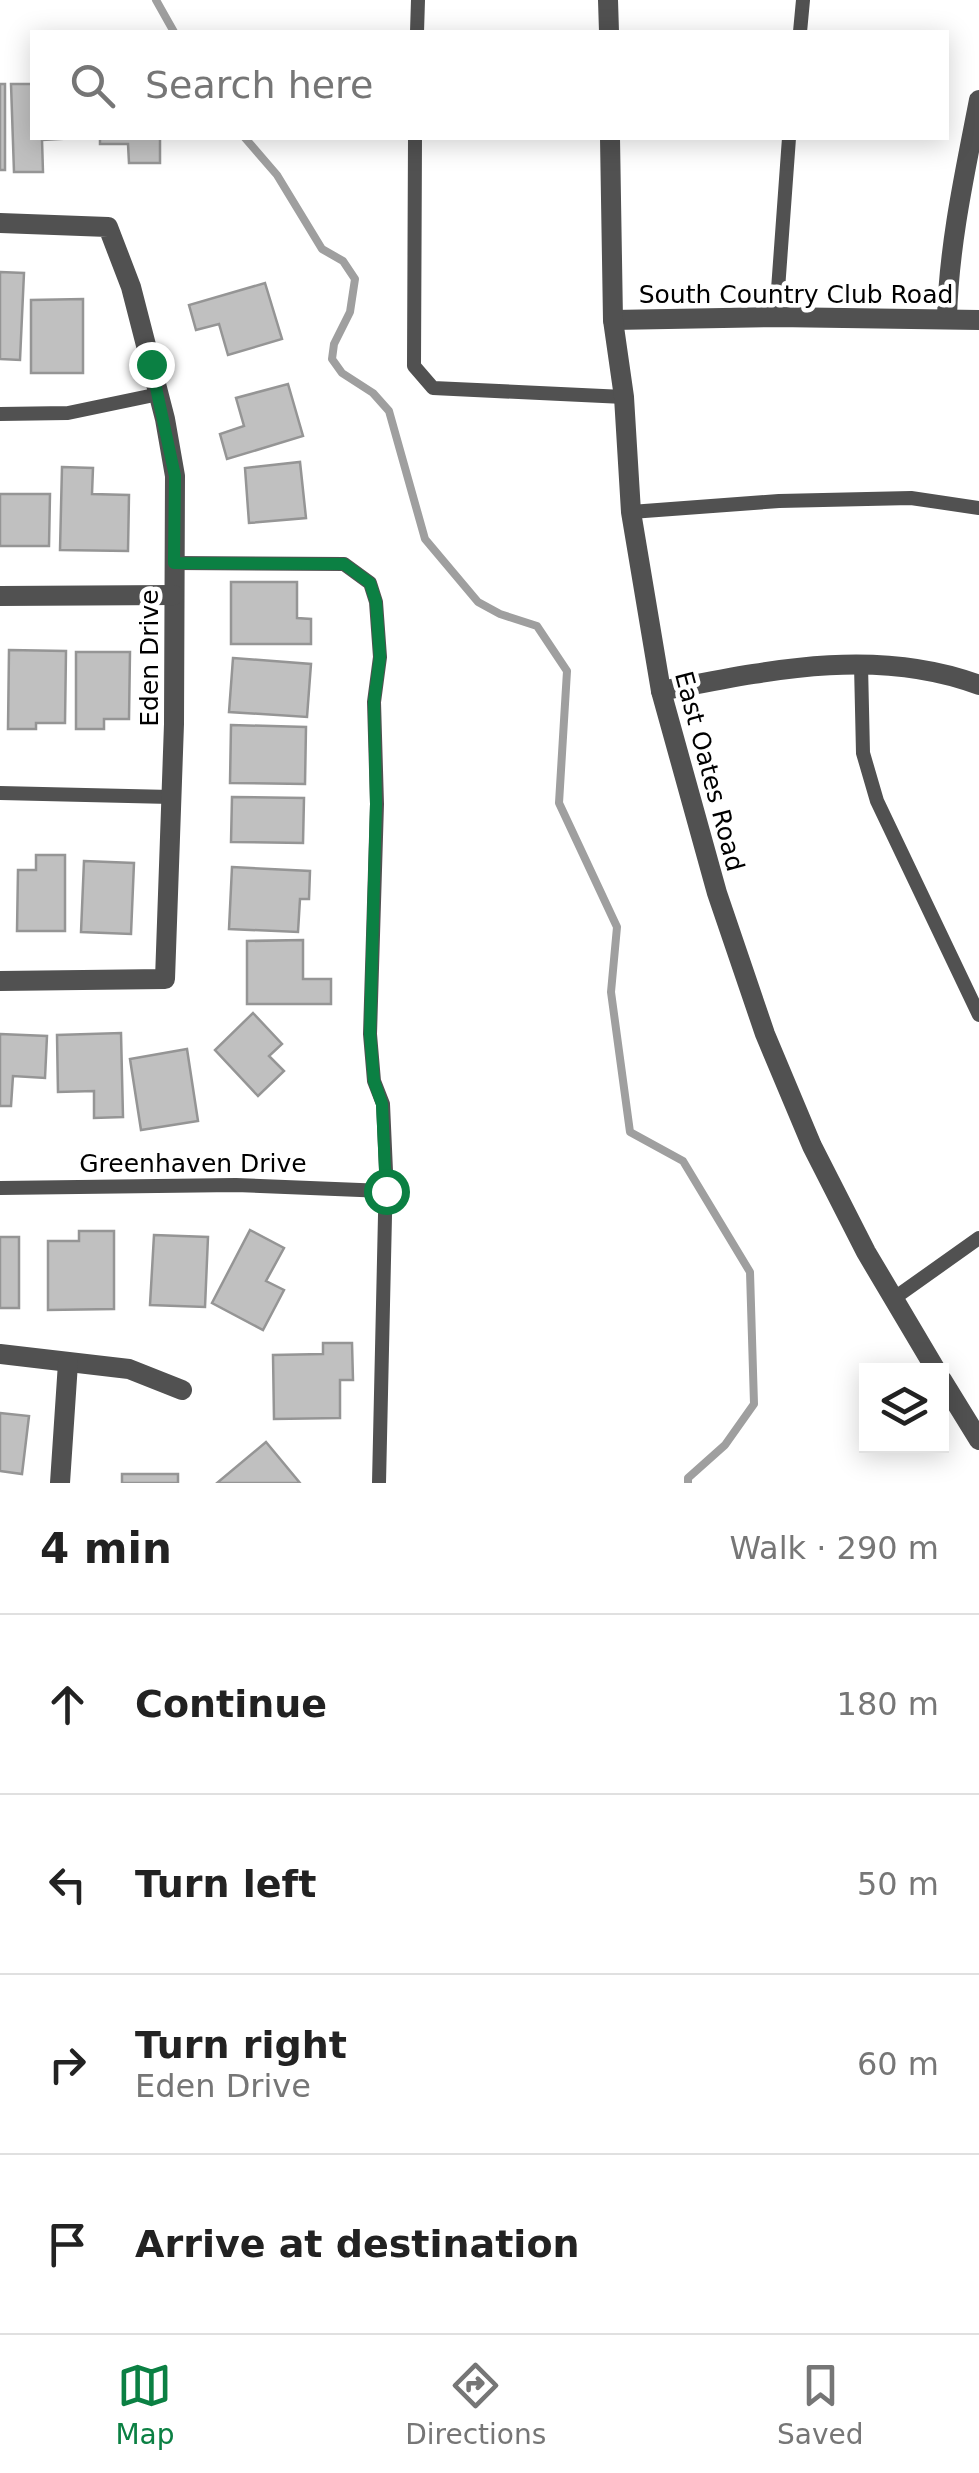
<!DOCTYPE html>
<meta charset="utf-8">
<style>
body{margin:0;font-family:"DejaVu Sans",sans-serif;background:#f6f6f6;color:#222}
.controls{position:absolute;right:30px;bottom:30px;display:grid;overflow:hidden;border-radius:0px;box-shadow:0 5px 25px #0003}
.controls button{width:90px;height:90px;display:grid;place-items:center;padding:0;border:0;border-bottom:2px solid #e0e0e0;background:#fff;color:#222;font:50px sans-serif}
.stop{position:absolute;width:30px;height:30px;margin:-22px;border:8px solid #0b8043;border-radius:50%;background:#fff}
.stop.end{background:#0b8043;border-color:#fff;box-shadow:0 2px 10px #0008}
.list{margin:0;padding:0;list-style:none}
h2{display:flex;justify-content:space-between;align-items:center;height:130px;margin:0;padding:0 40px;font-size:42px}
h2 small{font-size:32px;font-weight:400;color:#767676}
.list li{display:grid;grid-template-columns:65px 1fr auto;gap:30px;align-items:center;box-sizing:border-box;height:180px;padding:0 40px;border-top:2px solid #e0e0e0}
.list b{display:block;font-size:38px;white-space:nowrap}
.list p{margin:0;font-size:32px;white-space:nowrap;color:#767676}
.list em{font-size:32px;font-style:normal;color:#767676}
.icon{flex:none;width:55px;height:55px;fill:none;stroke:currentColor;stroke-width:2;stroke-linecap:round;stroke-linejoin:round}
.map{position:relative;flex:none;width:979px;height:1483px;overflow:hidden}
.search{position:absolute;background:#fff;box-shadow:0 5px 25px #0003;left:30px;right:30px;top:30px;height:110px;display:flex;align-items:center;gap:25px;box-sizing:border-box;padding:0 35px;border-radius:0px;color:#767676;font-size:38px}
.sheet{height:850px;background:#fff}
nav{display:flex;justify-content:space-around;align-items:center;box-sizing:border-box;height:140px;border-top:2px solid #e0e0e0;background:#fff;font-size:28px;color:#767676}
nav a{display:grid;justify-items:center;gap:5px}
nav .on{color:#0b8043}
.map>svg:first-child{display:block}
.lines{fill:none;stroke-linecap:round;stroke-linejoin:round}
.stream{stroke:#9f9f9f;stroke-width:8}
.building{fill:#c0c0c0;stroke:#959595;stroke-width:2.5}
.service{stroke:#515151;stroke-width:14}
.minor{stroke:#515151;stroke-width:20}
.tertiary{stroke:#515151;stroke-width:20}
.route{stroke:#0b8043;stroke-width:12}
.labels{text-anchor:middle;stroke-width:9;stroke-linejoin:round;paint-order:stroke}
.street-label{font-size:25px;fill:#000;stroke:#fff}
</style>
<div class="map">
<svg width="979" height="1483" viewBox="0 0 979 1483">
<rect width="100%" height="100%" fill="#fff"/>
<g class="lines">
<!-- stream -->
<g class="stream">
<path d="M 156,0 L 174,32"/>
<path d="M 245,138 L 277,175 L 322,249 L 343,261 L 355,279 L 350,312 L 334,344 L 332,359 L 342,373 L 373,393 L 389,411 L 425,539 L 478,602 L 500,614 L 537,626 L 567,671 L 559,803 L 617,927 L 611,992 L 630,1132 L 683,1161 L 750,1272 L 754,1404 L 725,1445 L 688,1478 L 688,1483"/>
</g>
</g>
<!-- building -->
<g class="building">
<rect x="0" y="84" width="5" height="86"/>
<path d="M 11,84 L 32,84 L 32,138 L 77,138 L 42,140 L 43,172 L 14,172 Z"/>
<path d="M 100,138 L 160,138 L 160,163 L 129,163 L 128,144 L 100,144 Z"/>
<path d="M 0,272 L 24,273 L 20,360 L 0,359 Z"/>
<path d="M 265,283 L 282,339 L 228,355 L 219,324 L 196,330 L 189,305 Z"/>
<path d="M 83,299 L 83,373 L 31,373 L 31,300 Z"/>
<path d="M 288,384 L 303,436 L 227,459 L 220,434 L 244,426 L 236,398 Z"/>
<path d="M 300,462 L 306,518 L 249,523 L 245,468 Z"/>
<path d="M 62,467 L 93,468 L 92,494 L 129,495 L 128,551 L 60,550 Z"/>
<path d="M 0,494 L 50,494 L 49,546 L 0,546 Z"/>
<path d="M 231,582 L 297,582 L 297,618 L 311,619 L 311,644 L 231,644 Z"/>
<path d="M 9,650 L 66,651 L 65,723 L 36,723 L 36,729 L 8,729 Z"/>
<path d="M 76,652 L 130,652 L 129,719 L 104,719 L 104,729 L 76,729 Z"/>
<path d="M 233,658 L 311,664 L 307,717 L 229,712 Z"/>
<path d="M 231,725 L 306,727 L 305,784 L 230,783 Z"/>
<path d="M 232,797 L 304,798 L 303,843 L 231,842 Z"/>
<path d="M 36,855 L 65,855 L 65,931 L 17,931 L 18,870 L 36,870 Z"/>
<path d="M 84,861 L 134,863 L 131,934 L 81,932 Z"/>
<path d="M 232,867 L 310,871 L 309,899 L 300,899 L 298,932 L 229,929 Z"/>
<path d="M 303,940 L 303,979 L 331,979 L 331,1004 L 247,1004 L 247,941 Z"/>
<path d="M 253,1013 L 282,1044 L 269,1056 L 284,1071 L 258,1096 L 215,1050 Z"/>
<path d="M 121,1033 L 123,1117 L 94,1118 L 94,1091 L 58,1092 L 57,1035 Z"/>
<path d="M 0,1034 L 47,1036 L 45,1078 L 13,1076 L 11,1106 L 0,1106 Z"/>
<path d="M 187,1049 L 198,1121 L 141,1130 L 130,1059 Z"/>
<path d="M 250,1230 L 284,1248 L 266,1281 L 284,1290 L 263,1330 L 212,1303 Z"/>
<path d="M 79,1231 L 114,1231 L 114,1309 L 48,1310 L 48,1241 L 79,1241 Z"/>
<path d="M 154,1235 L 208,1237 L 205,1307 L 150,1305 Z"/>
<rect x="0" y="1237" width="19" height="71"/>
<path d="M 323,1343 L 352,1343 L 353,1380 L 340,1380 L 340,1418 L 274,1419 L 273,1355 L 323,1354 Z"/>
<path d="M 0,1413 L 29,1416 L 22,1474 L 0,1471 Z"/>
<path d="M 266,1442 L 300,1483 L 217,1483 Z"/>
<rect x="122" y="1474" width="56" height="9"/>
</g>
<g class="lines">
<!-- service -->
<g class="service">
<path d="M 417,32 L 418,0"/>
<path d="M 800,32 L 803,0"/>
<path d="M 415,138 L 414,366 L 433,388 L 624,397"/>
<path d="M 776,317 L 789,138"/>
<path d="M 0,414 L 68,413 L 159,394"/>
<path d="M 631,512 L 779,501 L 911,498 L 979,508"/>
<path d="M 175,563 L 344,564 L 370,583 L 376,602 L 380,657 L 374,702 L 377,804 L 370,1034 L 374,1081 L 383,1104 L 386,1171 L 379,1483"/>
<path d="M 861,665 L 863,753 L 877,801 L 979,1015"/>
<path d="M 0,793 L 171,797"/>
<path d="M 0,1188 L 236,1185 L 385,1191"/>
<path d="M 893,1299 L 979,1238"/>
</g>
<!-- minor -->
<g class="minor">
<path d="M 0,223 L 108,227 L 131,287 L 165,419 L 175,476 L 174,724 L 165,979 L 0,981"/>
<path d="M 947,317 C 949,244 965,172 979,100"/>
<path d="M 613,320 L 776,317 L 979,320"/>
<path d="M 0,596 L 174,595"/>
<path d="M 661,691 C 765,671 875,646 979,685"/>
<path d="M 0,1354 L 129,1369 L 182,1390"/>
<path d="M 60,1483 L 68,1363"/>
</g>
<!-- tertiary -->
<g class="tertiary">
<path d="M 608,0 L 609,32"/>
<path d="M 610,138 L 613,320 L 624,397 L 631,512 L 661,691 L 717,893 L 765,1034 L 812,1146 L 866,1252 L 936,1370"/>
<path d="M 942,1380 L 979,1440"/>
</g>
</g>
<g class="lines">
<!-- route -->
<path class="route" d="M 151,364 L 175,476 L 174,563 L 344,564 L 370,583 L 376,602 L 380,657 L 374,702 L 376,804 L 370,1034 L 374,1081 L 382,1104 L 386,1191"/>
</g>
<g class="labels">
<!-- street labels -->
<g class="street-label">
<text x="796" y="303">South Country Club Road</text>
<text transform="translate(149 658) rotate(-90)" y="9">Eden Drive</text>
<text transform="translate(710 771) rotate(75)" y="9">East Oates Road</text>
<text x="193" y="1172">Greenhaven Drive</text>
</g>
</g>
</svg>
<div class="controls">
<button><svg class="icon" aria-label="layers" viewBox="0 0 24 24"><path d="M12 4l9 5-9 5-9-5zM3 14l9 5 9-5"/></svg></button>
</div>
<div class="stop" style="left:386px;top:1191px"></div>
<div class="stop end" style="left:151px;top:364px"></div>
<div class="search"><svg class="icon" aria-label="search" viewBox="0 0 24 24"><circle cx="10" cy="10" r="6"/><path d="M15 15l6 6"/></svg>Search here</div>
</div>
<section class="sheet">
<h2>4 min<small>Walk · 290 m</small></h2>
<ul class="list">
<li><svg class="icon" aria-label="ahead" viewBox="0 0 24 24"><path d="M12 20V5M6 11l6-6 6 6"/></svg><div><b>Continue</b></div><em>180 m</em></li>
<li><svg class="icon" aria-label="left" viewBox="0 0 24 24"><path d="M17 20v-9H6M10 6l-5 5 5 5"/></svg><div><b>Turn left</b></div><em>50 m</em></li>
<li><svg class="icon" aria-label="right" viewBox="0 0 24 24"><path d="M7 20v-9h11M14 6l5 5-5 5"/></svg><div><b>Turn right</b><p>Eden Drive</p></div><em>60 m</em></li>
<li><svg class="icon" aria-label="arrive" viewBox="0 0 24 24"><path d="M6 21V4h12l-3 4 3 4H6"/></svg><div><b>Arrive at destination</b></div></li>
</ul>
</section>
<nav>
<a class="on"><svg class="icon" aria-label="map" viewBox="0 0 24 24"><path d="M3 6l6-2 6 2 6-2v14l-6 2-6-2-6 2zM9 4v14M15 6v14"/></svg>Map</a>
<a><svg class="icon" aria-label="directions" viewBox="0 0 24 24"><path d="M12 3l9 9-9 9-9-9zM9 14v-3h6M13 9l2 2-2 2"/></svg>Directions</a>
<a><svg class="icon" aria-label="saved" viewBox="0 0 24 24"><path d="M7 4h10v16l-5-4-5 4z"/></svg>Saved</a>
</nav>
